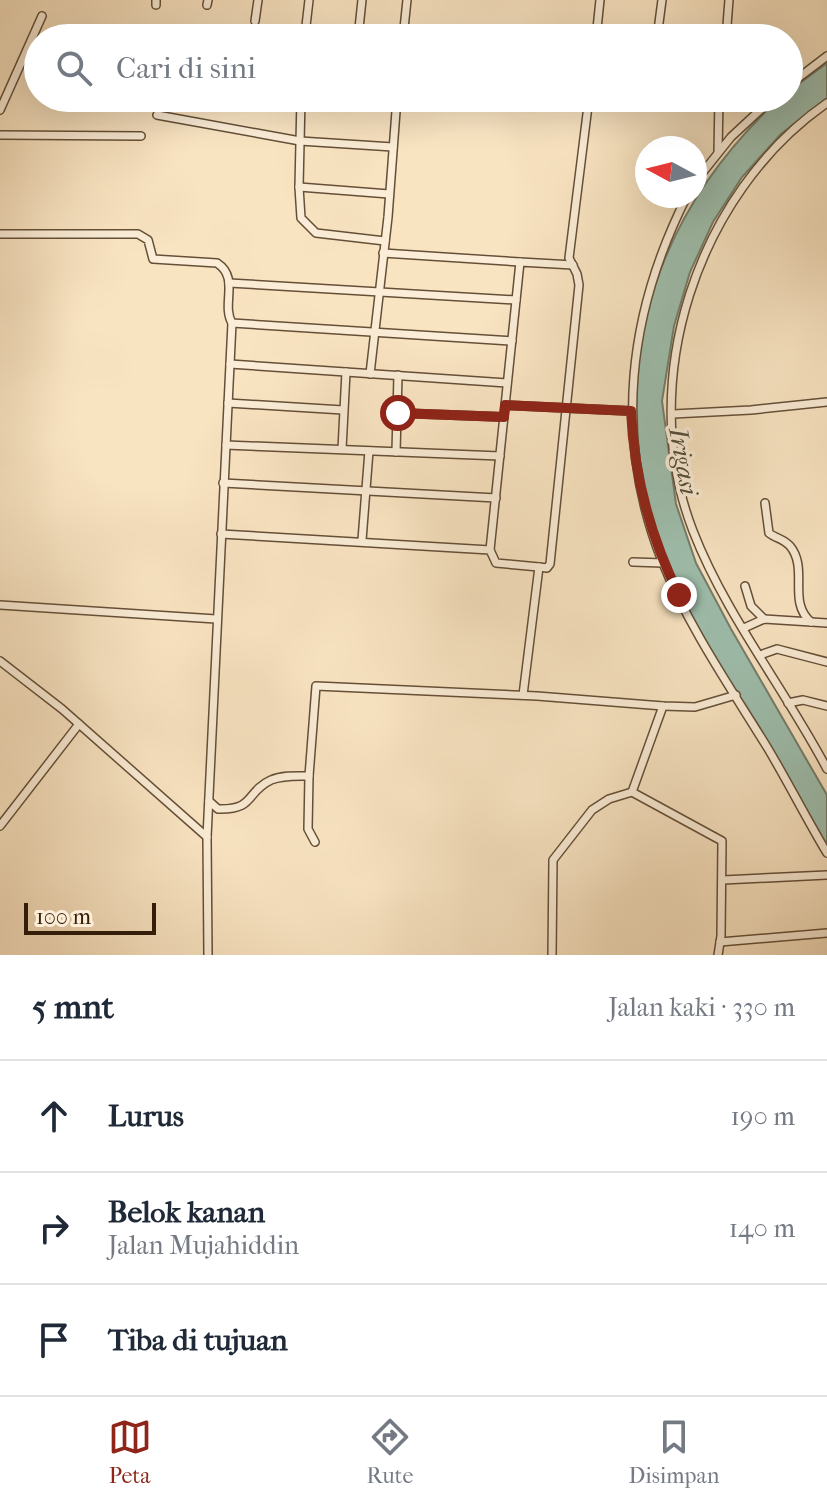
<!DOCTYPE html>
<html lang="id">
<meta charset="utf-8">
<style>
body{margin:0;font-family:"IM FELL French Canon",serif;background:#f6f6f7;color:#1f2937}
.compass{position:absolute;left:635px;top:136px;width:72px;height:72px;border-radius:50%;background:#fff;box-shadow:0 8px 32px #0002;rotate:277deg}
.scale{position:absolute;left:24px;bottom:20px;width:132px;box-sizing:border-box;padding-left:8px;border:4px solid #341d09;border-top:0;font-size:22px;line-height:28px;white-space:nowrap;color:#341d09;-webkit-text-stroke:6px #fbedd7;paint-order:stroke}
.stop{position:absolute;width:24px;height:24px;margin:-18px;border:6px solid #8f2418;border-radius:50%;background:#fff}
.stop.end{background:#8f2418;border-color:#fff;box-shadow:0 2px 8px #0008}
.list{margin:0;padding:0;list-style:none}
h2{display:flex;justify-content:space-between;align-items:center;height:104px;margin:0;padding:0 32px;font-size:34px}
h2 small{font-size:26px;font-weight:400;color:#747a83}
.list li{display:grid;grid-template-columns:52px 1fr auto;gap:24px;align-items:center;box-sizing:border-box;height:112px;padding:0 32px;border-top:2px solid #e0e1e3}
.list b{display:block;font-size:30px;white-space:nowrap}
.list p{margin:0;font-size:26px;white-space:nowrap;color:#747a83}
.list em{font-size:26px;font-style:normal;color:#747a83}
.icon{flex:none;width:44px;height:44px;fill:none;stroke:currentColor;stroke-width:2;stroke-linecap:round;stroke-linejoin:round}
.map{position:relative;flex:none;width:827px;height:955px;overflow:hidden}
.search{position:absolute;background:#fff;box-shadow:0 8px 32px #0002;left:24px;right:24px;top:24px;height:88px;display:flex;align-items:center;gap:20px;box-sizing:border-box;padding:0 28px;border-radius:44px;color:#747a83;font-size:30px}
.sheet{height:440px;background:#fff}
nav{display:flex;justify-content:space-around;align-items:center;box-sizing:border-box;height:112px;border-top:2px solid #e0e1e3;background:#fff;font-size:22px;color:#747a83}
nav a{display:grid;justify-items:center;gap:4px}
nav .on{color:#8f2418}
.map>svg:first-child{display:block}
.water{fill:#9ebfae;stroke:#747e6c;stroke-width:2}
.lines{fill:none;stroke-linecap:round;stroke-linejoin:round}
.minor-casing{stroke:#654f37;stroke-width:10}
.minor{stroke:#fbedd7;stroke-width:7}
.route{stroke:#8f2418;stroke-width:10}
.labels{text-anchor:middle;stroke-width:7;stroke-linejoin:round;paint-order:stroke}
.water-label{font-size:26px;font-style:italic;fill:#544e3b;stroke:#fbedd7}
</style>
<div class="map">
<svg width="827" height="955" viewBox="0 0 827 955">
<rect width="100%" height="100%" fill="#f9e4c2"/>
<filter id="stains"><feTurbulence type="fractalNoise" baseFrequency=".0025" numOctaves="4"/><feColorMatrix values="0 0 0 0 .2 0 0 0 0 .09 0 0 0 0 .02 0 0 0 .5 -.17"/></filter>
<radialGradient id="worn" r=".72"><stop offset=".6" stop-color="#630" stop-opacity="0"/><stop offset="1" stop-color="#630" stop-opacity=".3"/></radialGradient>
<!-- water -->
<path class="water" d="M 827,63 L 827,98 L 781,134 L 742,177 L 713,222 L 690,272 L 674,326 L 662,401 L 676,504 L 696,563 L 731,629 L 827,795 L 827,848 C 798,797 768,746 738,696 C 714,654 687,612 667,568 C 655,540 648,510 643,480 C 616,330 670,200 780,98 L 789,98 L 789,91 Z"/>
<g class="lines">
<defs>
<g id="minor">
<path d="M 309,0 L 306,26 L 309,38"/>
<path d="M 156,5 L 156,0"/>
<path d="M 207,5 L 208,0"/>
<path d="M 255,21 L 258,0"/>
<path d="M 358,38 L 362,0"/>
<path d="M 403,38 L 407,0"/>
<path d="M 596,38 L 600,0"/>
<path d="M 657,38 L 662,0"/>
<path d="M 726,38 L 729,0"/>
<path d="M 789,85 L 827,56"/>
<path d="M 301,98 L 299,187 L 301,218 L 316,233 L 385,241"/>
<path d="M 301,99 L 397,104"/>
<path d="M 827,103 C 697,193 635,382 693,531 C 726,616 785,689 827,769"/>
<path d="M 0,110 L 42,16"/>
<path d="M 157,115 L 300,141 L 393,147"/>
<path d="M 0,135 L 141,136"/>
<path d="M 718,152 L 719,98"/>
<path d="M 695,182 L 731,137 L 773,98"/>
<path d="M 299,187 L 389,194"/>
<path d="M 687,196 C 628,313 613,437 662,561 C 688,626 730,687 767,747 C 788,782 806,818 827,853"/>
<path d="M 0,234 L 138,234 L 148,240 L 153,259 L 217,263 C 240,278 221,304 232,323 L 512,341"/>
<path d="M 383,253 L 520,262"/>
<path d="M 229,283 L 516,300"/>
<path d="M 230,364 L 507,383"/>
<path d="M 370,374 L 388,217 L 397,98"/>
<path d="M 228,403 L 343,410"/>
<path d="M 505,405 L 631,411"/>
<path d="M 398,413 L 504,417"/>
<path d="M 673,414 L 751,410 L 827,402"/>
<path d="M 226,445 L 500,456"/>
<path d="M 342,449 L 346,372"/>
<path d="M 396,452 L 398,375"/>
<path d="M 223,483 L 496,498"/>
<path d="M 765,503 L 769,533 C 775,538 784,539 790,546 C 809,569 787,602 811,622"/>
<path d="M 221,534 L 490,550 L 496,563 L 539,567"/>
<path d="M 362,540 L 369,451"/>
<path d="M 490,550 L 520,262 L 573,265"/>
<path d="M 633,562 L 663,563"/>
<path d="M 745,586 L 751,606 L 764,619"/>
<path d="M 0,605 L 216,619"/>
<path d="M 744,628 L 764,619 L 827,623"/>
<path d="M 760,655 L 777,649 L 827,662"/>
<path d="M 0,661 L 62,709 L 207,837"/>
<path d="M 523,695 L 539,567 L 547,568 L 550,564 L 579,285 L 577,274 L 569,258 L 589,98"/>
<path d="M 788,703 L 803,700 L 827,706"/>
<path d="M 663,706 L 632,792 L 722,841 L 721,936 L 718,955"/>
<path d="M 209,801 L 218,809 C 256,810 245,792 271,780 C 283,775 297,776 309,776"/>
<path d="M 0,826 L 79,724"/>
<path d="M 315,842 L 308,829 L 309,776 L 316,686 L 537,696 L 663,706 L 695,707 L 736,695"/>
<path d="M 723,880 L 827,875"/>
<path d="M 720,942 L 827,933"/>
<path d="M 208,955 L 207,837 L 232,323"/>
<path d="M 552,955 L 553,860 L 592,810 L 609,799 L 632,792"/>
</g>
</defs>
<!-- minor casing -->
<use href="#minor" class="minor-casing"/>
<!-- minor -->
<use href="#minor" class="minor"/>
</g>
<g class="lines">
<!-- route -->
<path class="route" d="M 398,413 L 504,417 L 505,405 L 631,411 C 634,477 650,536 679,595"/>
</g>
<g class="labels">
<!-- water labels -->
<g class="water-label">
<text transform="translate(684 461) rotate(80)" y="9">Irigasi</text>
</g>
</g>
<rect width="100%" height="100%" filter="url(#stains)"/>
<rect width="100%" height="100%" fill="url(#worn)"/>
</svg>
<svg class="compass" viewBox="-18 -18 36 36"><path d="M0-13l5 13h-10z" fill="#e53935"/><path d="M0 13l5-13h-10z" fill="#747a83"/></svg>
<div class="scale">100 m</div>
<div class="stop" style="left:398px;top:413px"></div>
<div class="stop end" style="left:679px;top:595px"></div>
<div class="search"><svg class="icon" aria-label="search" viewBox="0 0 24 24"><circle cx="10" cy="10" r="6"/><path d="M15 15l6 6"/></svg>Cari di sini</div>
</div>
<section class="sheet">
<h2>5 mnt<small>Jalan kaki · 330 m</small></h2>
<ul class="list">
<li><svg class="icon" aria-label="ahead" viewBox="0 0 24 24"><path d="M12 20V5M6 11l6-6 6 6"/></svg><div><b>Lurus</b></div><em>190 m</em></li>
<li><svg class="icon" aria-label="right" viewBox="0 0 24 24"><path d="M7 20v-9h11M14 6l5 5-5 5"/></svg><div><b>Belok kanan</b><p>Jalan Mujahiddin</p></div><em>140 m</em></li>
<li><svg class="icon" aria-label="arrive" viewBox="0 0 24 24"><path d="M6 21V4h12l-3 4 3 4H6"/></svg><div><b>Tiba di tujuan</b></div></li>
</ul>
</section>
<nav>
<a class="on"><svg class="icon" aria-label="map" viewBox="0 0 24 24"><path d="M3 6l6-2 6 2 6-2v14l-6 2-6-2-6 2zM9 4v14M15 6v14"/></svg>Peta</a>
<a><svg class="icon" aria-label="directions" viewBox="0 0 24 24"><path d="M12 3l9 9-9 9-9-9zM9 14v-3h6M13 9l2 2-2 2"/></svg>Rute</a>
<a><svg class="icon" aria-label="saved" viewBox="0 0 24 24"><path d="M7 4h10v16l-5-4-5 4z"/></svg>Disimpan</a>
</nav>
